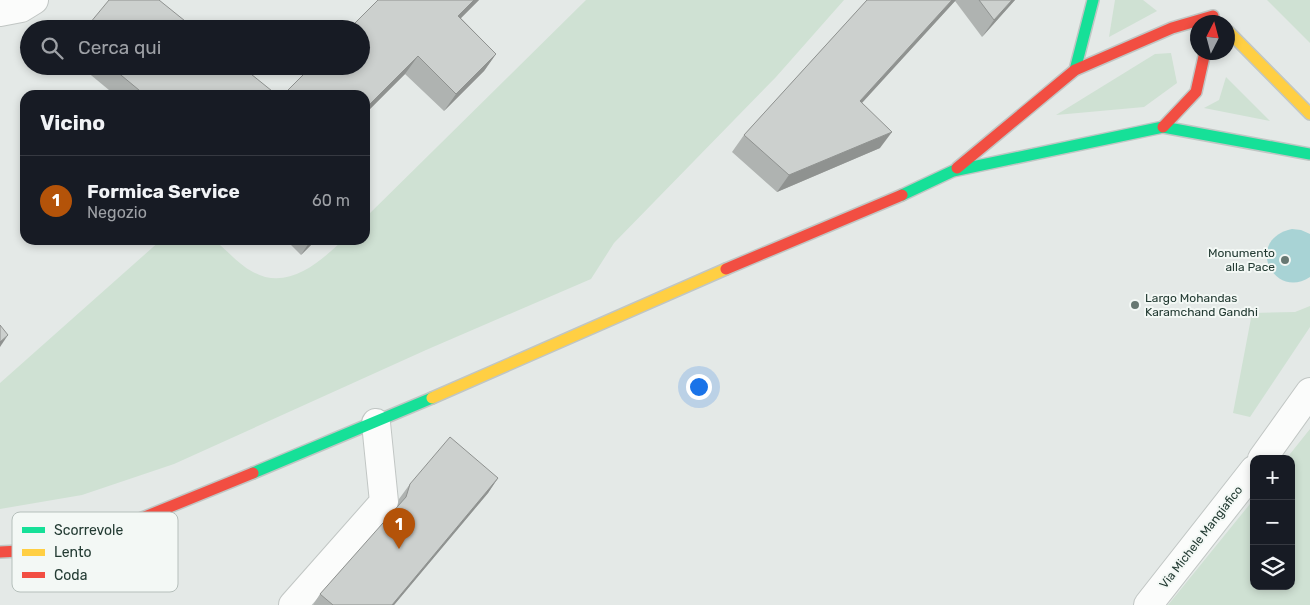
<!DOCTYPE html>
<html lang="it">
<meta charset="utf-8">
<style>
body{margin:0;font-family:Rubik,sans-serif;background:#20242c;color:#f1f3f6}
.controls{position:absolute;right:15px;bottom:15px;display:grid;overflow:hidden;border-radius:10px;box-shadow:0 2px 8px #0003}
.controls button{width:45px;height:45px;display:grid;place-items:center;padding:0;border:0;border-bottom:1px solid #363941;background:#171b24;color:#f1f3f6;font:25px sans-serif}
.compass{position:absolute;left:1190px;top:15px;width:45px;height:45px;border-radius:50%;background:#171b24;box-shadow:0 2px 8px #0003;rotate:6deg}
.you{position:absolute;left:698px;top:386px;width:18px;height:18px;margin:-12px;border:4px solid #fff;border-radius:50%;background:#1a73e8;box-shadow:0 0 0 8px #1a73e833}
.badge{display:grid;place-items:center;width:32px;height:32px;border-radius:50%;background:#b45309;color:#fff;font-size:16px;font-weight:700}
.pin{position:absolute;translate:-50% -41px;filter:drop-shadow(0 1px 2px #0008)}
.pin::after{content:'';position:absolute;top:26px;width:18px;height:15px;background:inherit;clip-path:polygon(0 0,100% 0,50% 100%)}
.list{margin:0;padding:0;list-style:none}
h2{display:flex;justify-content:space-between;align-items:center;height:65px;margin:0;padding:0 20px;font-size:21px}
h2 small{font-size:16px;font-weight:400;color:#9ea1a6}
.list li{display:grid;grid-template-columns:32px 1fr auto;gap:15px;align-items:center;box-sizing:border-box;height:90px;padding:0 20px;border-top:1px solid #363941}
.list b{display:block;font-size:19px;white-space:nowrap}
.list p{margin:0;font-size:16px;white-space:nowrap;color:#9ea1a6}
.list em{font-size:16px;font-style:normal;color:#9ea1a6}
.icon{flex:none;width:28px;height:28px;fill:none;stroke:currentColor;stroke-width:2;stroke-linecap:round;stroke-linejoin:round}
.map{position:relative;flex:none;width:1310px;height:605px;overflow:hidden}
.search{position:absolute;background:#171b24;box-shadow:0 2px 8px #0003;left:20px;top:20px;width:350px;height:55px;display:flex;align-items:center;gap:12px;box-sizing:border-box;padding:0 18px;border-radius:28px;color:#9ea1a6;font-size:19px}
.panel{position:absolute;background:#171b24;box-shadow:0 2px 8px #0003;left:20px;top:90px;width:350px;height:155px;border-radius:15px}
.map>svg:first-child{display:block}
.green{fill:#cfe1d3}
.water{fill:#a8d3d5}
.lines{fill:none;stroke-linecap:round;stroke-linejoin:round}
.street-casing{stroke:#c1c6c4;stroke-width:30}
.fast-casing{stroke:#c0c6c4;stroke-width:14}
.slow-casing{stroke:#c0c6c4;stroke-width:14}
.jam-casing{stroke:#c0c6c4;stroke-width:14}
.street{stroke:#fbfcfb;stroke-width:28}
.fast{stroke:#16e098;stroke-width:11}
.slow{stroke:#ffcf43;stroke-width:11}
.jam{stroke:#f24e42;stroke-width:11}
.wall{fill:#afb3b1}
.shaded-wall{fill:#8f9290}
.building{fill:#ccd0ce;stroke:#8f9290}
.poi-dot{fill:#677872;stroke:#f3f8f5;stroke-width:2}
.labels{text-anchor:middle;stroke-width:4;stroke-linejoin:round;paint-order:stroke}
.poi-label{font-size:12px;fill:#233b33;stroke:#f3f8f5;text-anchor:end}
.street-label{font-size:12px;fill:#233b33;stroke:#f3f8f5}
.key{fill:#f3f8f5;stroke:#b5bfbb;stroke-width:1}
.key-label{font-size:14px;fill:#233b33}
</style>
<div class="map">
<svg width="1310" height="605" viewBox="0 0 1310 605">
<rect width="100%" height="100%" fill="#e4e9e7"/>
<!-- green -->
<g class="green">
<path d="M 586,0 L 844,0 L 776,77 L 614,243 L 591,279 L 426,350 L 174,464 L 82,495 L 0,509 L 0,383 L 161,240 L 214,240 C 227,250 239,265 253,272 C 287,291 319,263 343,240 L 365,240 L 365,218 Z"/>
<path d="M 1115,0 L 1143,0 L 1157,11 L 1109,37 Z"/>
<path d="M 1267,0 L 1310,0 L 1310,43 Z"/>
<path d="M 1171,53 L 1177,83 L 1144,107 L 1056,115 L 1155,54 Z"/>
<path d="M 1226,77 L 1270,121 L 1204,108 L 1219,100 Z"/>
<path d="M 1310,306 L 1310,327 L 1250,417 L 1233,413 L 1252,313 L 1295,312 Z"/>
<path d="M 1310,429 L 1310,605 L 1168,605 L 1254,499 L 1254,586 L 1291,586 L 1291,459 L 1286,459 Z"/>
</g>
<!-- water -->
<path class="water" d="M 1292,229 L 1301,230 L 1310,234 L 1310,277 C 1274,301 1243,240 1292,229 Z"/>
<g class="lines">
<defs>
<g id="street">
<path d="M 0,12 L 21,8 L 34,0"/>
<path d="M 1262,459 L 1310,392"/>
<path d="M 293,605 L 384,502 L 376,423"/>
<path d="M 1148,605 L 1254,470"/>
</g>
<g id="fast">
<path d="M 1075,70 L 1093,0"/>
<path d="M 902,195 L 953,171 L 1163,127 L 1310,154"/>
<path d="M 253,473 L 432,398"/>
</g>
<g id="slow">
<path d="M 1228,31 L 1310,114"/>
<path d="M 432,398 L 726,269"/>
</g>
<g id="jam">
<path d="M 1163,127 L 1196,92 L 1205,52"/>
<path d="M 957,168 L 1075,70 L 1172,28 L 1213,16"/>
<path d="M 726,269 L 902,195"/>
<path d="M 0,552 L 39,550 L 120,527 L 253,473"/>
</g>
</defs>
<!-- street casing -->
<use href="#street" class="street-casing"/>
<!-- fast casing -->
<use href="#fast" class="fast-casing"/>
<!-- slow casing -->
<use href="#slow" class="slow-casing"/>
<!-- jam casing -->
<use href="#jam" class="jam-casing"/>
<!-- street -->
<use href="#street" class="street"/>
<!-- fast -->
<use href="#fast" class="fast"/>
<!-- slow -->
<use href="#slow" class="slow"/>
<!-- jam -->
<use href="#jam" class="jam"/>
</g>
<!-- wall -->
<g class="wall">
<path d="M 378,0 L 479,0 L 461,18 L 496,54 L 484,71 L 444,111 L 405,74 L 365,114 L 365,95 L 284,95 Z"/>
<path d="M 867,0 L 1015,0 L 982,37 L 955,1 L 862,103 L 880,148 L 777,192 L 732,152 L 744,135 Z"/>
<path d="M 80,66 L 241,66 L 269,95 L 115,95 Z"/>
<path d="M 286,240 L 316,240 L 301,255 Z"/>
<path d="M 498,478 L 488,493 L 394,605 L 313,605 L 320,594 L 397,508 L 399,499 L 410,484 Z"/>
</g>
<!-- shaded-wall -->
<g class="shaded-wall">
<path d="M 474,0 L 479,0 L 446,33 L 458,16 Z"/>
<path d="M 952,0 L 956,0 L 848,118 L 860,101 Z"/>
<path d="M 1012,0 L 1015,0 L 982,37 L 994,20 Z"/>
<path d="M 496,54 L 484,71 L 444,111 L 456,94 Z"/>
<path d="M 418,56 L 405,74 L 365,114 L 365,109 Z"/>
<path d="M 892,132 L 880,148 L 777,192 L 789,175 Z"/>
<path d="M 312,240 L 316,240 L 301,255 L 309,243 Z"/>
<path d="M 8,335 L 0,347 L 0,342 Z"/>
<path d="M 498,478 L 488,493 L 394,605 L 392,605 Z"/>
</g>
<!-- building -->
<g class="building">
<path d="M 109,0 L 159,0 L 195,29 L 85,29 Z"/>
<path d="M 378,0 L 474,0 L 458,16 L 496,54 L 456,94 L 418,56 L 365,109 L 365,95 L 289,95 L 286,92 L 312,66 L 361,66 L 361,29 L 349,29 Z"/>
<path d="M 867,0 L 952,0 L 860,101 L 892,132 L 789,175 L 744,135 Z"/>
<path d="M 979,0 L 1012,0 L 994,20 Z"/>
<path d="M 110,66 L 241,66 L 272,91 L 268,95 L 145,95 Z"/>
<path d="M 306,240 L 312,240 L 309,243 Z"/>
<path d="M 0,325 L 8,335 L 0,342 Z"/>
<path d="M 450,437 L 498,478 L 392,605 L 333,605 L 320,594 L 406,497 L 410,484 Z"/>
</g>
<!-- markers -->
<g class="poi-dot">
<circle cx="1285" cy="260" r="5"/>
<circle cx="1135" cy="305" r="5"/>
</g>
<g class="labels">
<!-- poi labels -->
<g class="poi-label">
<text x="1275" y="257">Monumento<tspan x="1275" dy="14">alla Pace</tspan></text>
<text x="1145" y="302" text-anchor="start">Largo Mohandas<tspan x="1145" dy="14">Karamchand Gandhi</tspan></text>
</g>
<!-- street labels -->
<g class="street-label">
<text transform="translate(1201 537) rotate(-52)" y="4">Via Michele Mangiafico</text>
</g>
</g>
<!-- legend -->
<rect x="12" y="512" width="166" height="80" rx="8" class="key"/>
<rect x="22" y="527" width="23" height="6" fill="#16e098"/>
<rect x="22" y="549" width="23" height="7" fill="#ffcf43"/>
<rect x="22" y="572" width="23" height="6" fill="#f24e42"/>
<g class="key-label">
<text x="54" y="535">Scorrevole</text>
<text x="54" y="557">Lento</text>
<text x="54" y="580">Coda</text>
</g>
</svg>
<div class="controls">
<button>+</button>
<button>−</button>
<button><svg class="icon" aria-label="layers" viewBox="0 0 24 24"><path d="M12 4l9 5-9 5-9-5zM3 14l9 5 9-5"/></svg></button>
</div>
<svg class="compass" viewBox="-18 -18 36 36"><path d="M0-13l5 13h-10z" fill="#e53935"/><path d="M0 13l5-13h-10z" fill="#9ea1a6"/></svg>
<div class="you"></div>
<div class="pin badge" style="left:399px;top:549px">1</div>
<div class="search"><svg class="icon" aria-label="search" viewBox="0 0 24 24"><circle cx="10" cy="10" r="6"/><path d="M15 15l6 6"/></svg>Cerca qui</div>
<section class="panel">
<h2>Vicino<small></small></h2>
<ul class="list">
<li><span class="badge">1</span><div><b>Formica Service</b><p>Negozio</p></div><em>60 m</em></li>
</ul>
</section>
</div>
